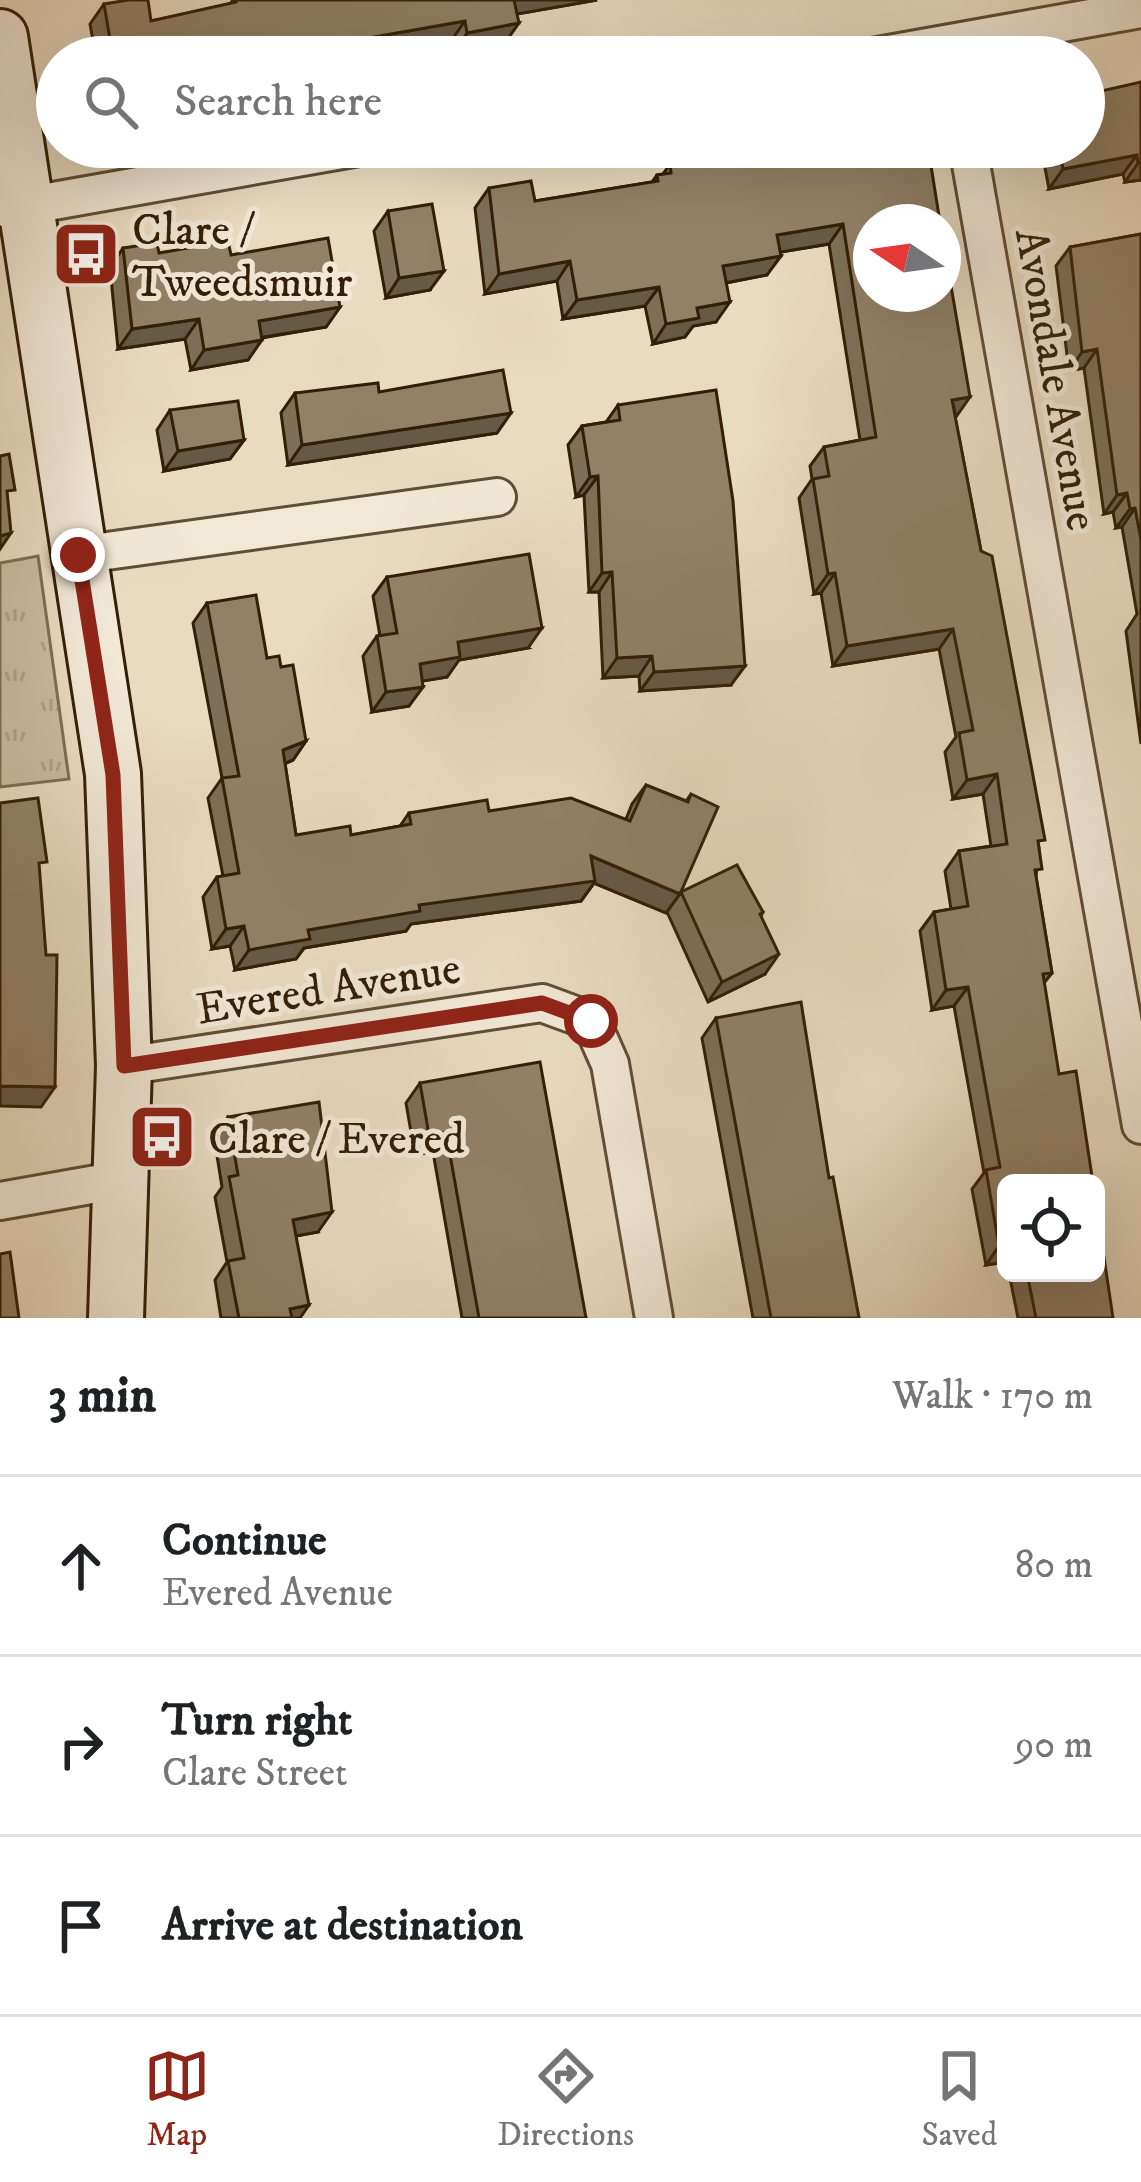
<!DOCTYPE html>
<meta charset="utf-8">
<style>
body{margin:0;font-family:"IM FELL DW Pica",serif;background:#f6f6f6;color:#202124}
.controls{position:absolute;right:36px;bottom:36px;display:grid;overflow:hidden;border-radius:18px;box-shadow:0 12px 48px #0002}
.controls button{width:108px;height:108px;display:grid;place-items:center;padding:0;border:0;border-bottom:3px solid #e0e0e0;background:#fff;color:#202124;font:60px sans-serif}
.compass{position:absolute;left:853px;top:204px;width:108px;height:108px;border-radius:50%;background:#fff;box-shadow:0 12px 48px #0002;rotate:283deg}
.stop{position:absolute;width:36px;height:36px;margin:-27px;border:9px solid #8f2418;border-radius:50%;background:#fff}
.stop.end{background:#8f2418;border-color:#fff;box-shadow:0 3px 12px #0008}
.list{margin:0;padding:0;list-style:none}
h2{display:flex;justify-content:space-between;align-items:center;height:156px;margin:0;padding:0 48px;font-size:51px}
h2 small{font-size:39px;font-weight:400;color:#757577}
.list li{display:grid;grid-template-columns:78px 1fr auto;gap:36px;align-items:center;box-sizing:border-box;height:180px;padding:0 48px;border-top:3px solid #e0e0e0}
.list b{display:block;font-size:45px;white-space:nowrap}
.list p{margin:0;font-size:39px;white-space:nowrap;color:#757577}
.list em{font-size:39px;font-style:normal;color:#757577}
.icon{flex:none;width:66px;height:66px;fill:none;stroke:currentColor;stroke-width:2;stroke-linecap:round;stroke-linejoin:round}
.map{position:relative;flex:none;width:1141px;height:1318px;overflow:hidden}
.search{position:absolute;background:#fff;box-shadow:0 12px 48px #0002;left:36px;right:36px;top:36px;height:132px;display:flex;align-items:center;gap:30px;box-sizing:border-box;padding:0 42px;border-radius:66px;color:#757577;font-size:45px}
.sheet{height:696px;background:#fff}
nav{display:flex;justify-content:space-around;align-items:center;box-sizing:border-box;height:168px;border-top:3px solid #e0e0e0;background:#fff;font-size:33px;color:#757577}
nav a{display:grid;justify-items:center;gap:6px}
nav .on{color:#8f2418}
.map>svg:first-child{display:block}
.park{fill:url(#park-tufts);stroke:#7e6d52;stroke-width:3}
.lines{fill:none;stroke-linecap:round;stroke-linejoin:round}
.street-casing{stroke:#604e34;stroke-width:42}
.secondary-casing{stroke:#321f05;stroke-width:60}
.street{stroke:#f1e8d6;stroke-width:36}
.secondary{stroke:#f1e8d6;stroke-width:54}
.wall{fill:#7d6f58;stroke:#321f05;stroke-width:3}
.shaded-wall{fill:#665a47;stroke:#321f05;stroke-width:3}
.building{fill:#918166;stroke:#321f05;stroke-width:3}
.route{stroke:#8f2418;stroke-width:15}
.labels{text-anchor:middle;stroke-width:10;stroke-linejoin:round;paint-order:stroke}
.poi-label{font-size:45px;fill:#321f05;stroke:#f1e8d6;text-anchor:start}
.street-label{font-size:45px;fill:#321f05;stroke:#f1e8d6}
</style>
<div class="map">
<svg width="1141" height="1318" viewBox="0 0 1141 1318">
<defs>
<pattern id="park-tufts" width="24" height="20" patternUnits="userSpaceOnUse" patternTransform="scale(3)"><rect width="24" height="20" fill="#cabba0"/><path d="M3 7l-1-3M5 7V3M7 7l1-3M15 17l-1-3M17 17v-4M19 17l1-3" fill="none" stroke="#aea088"/></pattern>
</defs>
<rect width="100%" height="100%" fill="#e9dbc0"/>
<filter id="stains"><feTurbulence type="fractalNoise" baseFrequency=".00167" numOctaves="4"/><feColorMatrix values="0 0 0 0 .2 0 0 0 0 .09 0 0 0 0 .02 0 0 0 .5 -.17"/></filter>
<radialGradient id="worn" r=".72"><stop offset=".6" stop-color="#630" stop-opacity="0"/><stop offset="1" stop-color="#630" stop-opacity=".3"/></radialGradient>
<!-- park -->
<path class="park" d="M 38,556 L 69,779 L 0,787 L 0,563 Z"/>
<g class="lines">
<defs>
<g id="street">
<path d="M 872,57 L 1141,9"/>
<path d="M 968,147 L 1141,1125"/>
<path d="M 8,209 L 359,147"/>
<path d="M 78,555 L 497,497"/>
<path d="M 124,1066 L 542,1003 L 591,1021 L 610,1064 L 654,1318"/>
<path d="M 0,1201 L 119,1180"/>
</g>
<path id="secondary" d="M 0,37 L 113,774 L 124,1066 L 116,1318"/>
</defs>
<!-- street casing -->
<use href="#street" class="street-casing"/>
<!-- secondary casing -->
<use href="#secondary" class="secondary-casing"/>
<!-- street -->
<use href="#street" class="street"/>
<!-- secondary -->
<use href="#secondary" class="secondary"/>
</g>
<!-- wall -->
<g class="wall">
<path d="M 233,0 L 597,0 L 517,14 L 505,43 L 454,53 L 451,41 L 360,57 L 96,57 L 90,24 L 104,4 L 151,21 L 230,4 Z"/>
<path d="M 1141,82 L 1141,180 L 1125,182 L 1123,174 L 1049,189 L 1041,147 L 1084,147 Z"/>
<path d="M 928,147 L 955,417 L 1039,848 L 1036,877 L 1052,973 L 1044,983 L 1006,1183 L 1006,1262 L 986,1265 L 972,1189 L 984,1173 L 954,1006 L 932,1010 L 920,931 L 934,912 L 951,909 L 945,871 L 959,851 L 991,846 L 983,794 L 953,799 L 945,752 L 956,737 L 939,649 L 833,666 L 821,593 L 814,594 L 799,498 L 812,479 L 810,466 L 824,447 L 860,440 L 829,244 L 780,252 L 767,275 L 726,283 L 716,322 L 693,326 L 685,337 L 653,344 L 645,306 L 563,319 L 557,281 L 485,294 L 475,208 L 489,188 L 535,201 L 652,182 L 657,175 L 663,174 L 670,164 Z"/>
<path d="M 388,211 L 430,290 L 386,298 L 374,231 Z"/>
<path d="M 1141,234 L 1141,744 L 1126,631 L 1137,614 L 1122,527 L 1116,528 L 1113,512 L 1104,514 L 1084,368 L 1069,371 L 1056,266 L 1070,247 Z"/>
<path d="M 123,248 L 159,253 L 231,255 L 340,307 L 326,327 L 262,338 L 248,360 L 191,370 L 185,339 L 118,349 L 110,268 Z"/>
<path d="M 379,392 L 497,433 L 288,465 L 281,413 L 295,393 Z"/>
<path d="M 618,405 L 731,685 L 640,691 L 639,676 L 603,678 L 599,592 L 589,592 L 584,495 L 576,497 L 568,445 L 582,426 L 606,422 Z"/>
<path d="M 170,410 L 244,440 L 230,459 L 164,471 L 157,430 Z"/>
<path d="M 387,577 L 528,648 L 459,660 L 447,677 L 422,681 L 409,706 L 372,712 L 363,656 L 377,636 L 380,636 L 373,596 Z"/>
<path d="M 207,603 L 267,658 L 281,667 L 306,741 L 293,760 L 285,764 L 296,835 L 351,835 L 400,826 L 409,813 L 489,811 L 626,819 L 632,804 L 646,785 L 686,801 L 691,794 L 666,913 L 594,883 L 581,901 L 411,924 L 406,931 L 304,948 L 296,959 L 235,970 L 230,946 L 212,949 L 203,897 L 217,877 L 223,876 L 208,798 L 222,778 L 193,623 Z"/>
<path d="M 681,892 L 763,912 L 761,916 L 765,974 L 708,1002 L 667,912 Z"/>
<path d="M 716,1018 L 829,1178 L 859,1318 L 753,1318 L 702,1038 Z"/>
<path d="M 420,1083 L 586,1318 L 462,1318 L 433,1152 L 415,1155 L 406,1103 Z"/>
<path d="M 228,1117 L 318,1232 L 296,1236 L 300,1318 L 221,1318 L 215,1280 L 227,1262 L 215,1197 L 222,1187 L 214,1137 Z"/>
<path d="M 1009,1273 L 1096,1273 L 1113,1318 L 1018,1318 Z"/>
</g>
<!-- shaded-wall -->
<g class="shaded-wall">
<path d="M 512,0 L 597,0 L 500,17 Z"/>
<path d="M 465,21 L 451,41 L 360,57 L 260,57 Z"/>
<path d="M 519,23 L 505,43 L 454,53 L 467,33 Z"/>
<path d="M 1137,155 L 1123,174 L 1049,189 L 1063,169 Z"/>
<path d="M 1141,162 L 1141,180 L 1125,182 L 1138,163 Z"/>
<path d="M 843,224 L 829,244 L 763,255 L 777,235 Z"/>
<path d="M 781,256 L 767,275 L 709,286 L 723,266 Z"/>
<path d="M 570,261 L 557,281 L 485,294 L 499,274 Z"/>
<path d="M 444,271 L 430,290 L 386,298 L 399,278 Z"/>
<path d="M 659,287 L 645,306 L 563,319 L 577,300 Z"/>
<path d="M 730,302 L 716,322 L 693,326 L 685,337 L 653,344 L 666,324 L 697,308 Z"/>
<path d="M 340,307 L 326,327 L 245,340 L 259,321 Z"/>
<path d="M 199,319 L 185,339 L 118,349 L 132,329 Z"/>
<path d="M 262,340 L 248,360 L 191,370 L 204,350 Z"/>
<path d="M 1097,349 L 1084,368 L 1069,371 L 1082,352 Z"/>
<path d="M 970,397 L 956,417 L 952,400 Z"/>
<path d="M 511,413 L 497,433 L 288,465 L 302,445 Z"/>
<path d="M 244,440 L 230,459 L 164,471 L 178,451 Z"/>
<path d="M 598,476 L 584,495 L 576,497 L 590,477 Z"/>
<path d="M 1127,493 L 1113,512 L 1104,514 L 1117,495 Z"/>
<path d="M 1135,508 L 1122,527 L 1116,528 L 1130,509 Z"/>
<path d="M 11,533 L 0,549 L 0,536 Z"/>
<path d="M 612,572 L 599,592 L 589,592 L 602,573 Z"/>
<path d="M 835,573 L 821,593 L 814,594 L 828,574 Z"/>
<path d="M 542,628 L 528,648 L 459,660 L 447,677 L 406,684 L 420,664 L 458,642 Z"/>
<path d="M 953,629 L 939,649 L 833,666 L 847,646 Z"/>
<path d="M 652,656 L 639,676 L 603,678 L 617,658 Z"/>
<path d="M 745,666 L 731,685 L 640,691 L 654,672 Z"/>
<path d="M 423,687 L 409,706 L 372,712 L 386,692 Z"/>
<path d="M 306,741 L 293,760 L 269,770 L 283,750 Z"/>
<path d="M 997,774 L 983,794 L 953,799 L 967,780 Z"/>
<path d="M 591,856 L 680,894 L 666,913 L 594,883 L 581,901 L 411,924 L 406,931 L 304,948 L 296,959 L 235,970 L 249,950 L 308,930 L 419,905 Z"/>
<path d="M 244,926 L 230,946 L 212,949 L 226,929 Z"/>
<path d="M 779,954 L 765,974 L 708,1002 L 722,982 Z"/>
<path d="M 968,987 L 954,1006 L 932,1010 L 946,990 Z"/>
<path d="M 0,1086 L 55,1087 L 41,1107 L 0,1106 Z"/>
<path d="M 446,1132 L 433,1152 L 415,1155 L 429,1135 Z"/>
<path d="M 332,1212 L 318,1232 L 279,1239 L 293,1220 Z"/>
<path d="M 1006,1245 L 1006,1262 L 986,1265 L 999,1246 Z"/>
<path d="M 309,1305 L 300,1318 L 284,1318 L 290,1309 Z"/>
</g>
<!-- building -->
<g class="building">
<path d="M 128,0 L 148,0 L 151,21 L 236,2 L 236,0 L 514,0 L 519,23 L 467,33 L 465,21 L 260,57 L 113,57 L 104,4 Z"/>
<path d="M 1141,82 L 1141,162 L 1138,163 L 1137,155 L 1063,169 L 1059,147 L 1084,147 L 1084,95 Z"/>
<path d="M 776,147 L 928,147 L 940,222 L 871,222 L 871,294 L 943,294 L 943,239 L 970,397 L 952,400 L 981,551 L 992,556 L 1045,840 L 1038,841 L 1042,869 L 1035,870 L 1052,973 L 1043,974 L 1059,1074 L 1076,1071 L 1093,1183 L 1006,1183 L 1006,1245 L 999,1246 L 986,1170 L 1000,1167 L 968,987 L 946,990 L 934,912 L 968,906 L 959,851 L 1007,844 L 997,774 L 967,780 L 959,733 L 973,730 L 953,629 L 847,646 L 835,573 L 828,574 L 813,479 L 829,476 L 824,447 L 876,437 L 843,224 L 777,235 L 781,256 L 723,266 L 730,302 L 697,308 L 699,318 L 666,324 L 659,287 L 577,300 L 570,261 L 499,274 L 489,188 L 531,181 L 535,201 L 658,181 L 657,175 L 671,173 L 670,164 Z"/>
<path d="M 432,204 L 444,271 L 399,278 L 388,211 Z"/>
<path d="M 1141,234 L 1141,540 L 1135,508 L 1130,509 L 1127,493 L 1117,495 L 1097,349 L 1082,352 L 1070,247 Z"/>
<path d="M 328,238 L 340,307 L 259,321 L 262,340 L 204,350 L 199,319 L 132,329 L 123,248 L 157,243 L 159,253 L 228,241 L 231,255 Z"/>
<path d="M 503,370 L 511,413 L 302,445 L 295,393 L 378,383 L 379,392 Z"/>
<path d="M 716,390 L 733,501 L 745,666 L 654,672 L 652,656 L 617,658 L 612,572 L 602,573 L 598,476 L 590,477 L 582,426 L 620,420 L 618,405 Z"/>
<path d="M 238,401 L 244,440 L 178,451 L 170,410 Z"/>
<path d="M 9,454 L 15,490 L 7,491 L 11,533 L 0,536 L 0,456 Z"/>
<path d="M 529,554 L 542,628 L 458,642 L 460,657 L 420,664 L 423,687 L 386,692 L 377,636 L 397,633 L 387,577 Z"/>
<path d="M 256,595 L 267,658 L 279,656 L 281,667 L 293,665 L 306,741 L 283,750 L 296,835 L 350,826 L 351,835 L 411,824 L 409,813 L 487,800 L 489,811 L 571,798 L 630,821 L 646,785 L 688,802 L 691,794 L 718,807 L 680,894 L 591,856 L 595,881 L 419,905 L 420,911 L 308,930 L 310,939 L 249,950 L 244,926 L 226,929 L 217,877 L 239,873 L 222,778 L 239,776 L 207,603 Z"/>
<path d="M 38,798 L 47,862 L 39,863 L 46,955 L 57,955 L 55,1087 L 0,1086 L 0,803 Z"/>
<path d="M 737,865 L 763,912 L 760,914 L 779,954 L 722,982 L 681,892 Z"/>
<path d="M 801,1002 L 829,1178 L 833,1177 L 859,1318 L 771,1318 L 716,1018 Z"/>
<path d="M 540,1062 L 586,1318 L 479,1318 L 446,1132 L 429,1135 L 420,1083 Z"/>
<path d="M 319,1102 L 332,1212 L 293,1220 L 309,1305 L 290,1309 L 292,1318 L 239,1318 L 228,1261 L 244,1258 L 229,1177 L 238,1175 L 228,1117 Z"/>
<path d="M 1096,1204 L 1113,1318 L 1036,1318 L 1027,1273 L 1096,1273 Z"/>
<path d="M 10,1252 L 19,1318 L 0,1318 L 0,1254 Z"/>
</g>
<g class="lines">
<!-- route -->
<path class="route" d="M 78,555 L 113,775 L 124,1066 L 542,1003 L 591,1021"/>
</g>
<!-- icons -->
<defs>
<symbol id="bus-square" viewBox="-11 -11 22 22"><rect x="-9" y="-9" width="18" height="18" rx="4" fill="#8f2418" stroke="#f1e8d6"/><path d="M-5-6H5V4H4V6H2V4H-2V6H-4V4H-5ZM-3.5-4V0h7V-4ZM-3.5 1.2v1.5H-2V1.2ZM2 1.2v1.5H3.5V1.2Z" fill="#fff"/></symbol>
</defs>
<g fill-rule="evenodd">
<use href="#bus-square" x="48" y="216" width="76" height="76"/>
<use href="#bus-square" x="124" y="1099" width="76" height="76"/>
</g>
<g class="labels">
<!-- poi labels -->
<g class="poi-label">
<text x="132" y="244">Clare /<tspan x="132" dy="52">Tweedsmuir</tspan></text>
<text x="208" y="1153">Clare / Evered</text>
</g>
<!-- street labels -->
<g class="street-label">
<text transform="translate(1058 379) rotate(80)" y="16">Avondale Avenue</text>
<text transform="translate(328 987) rotate(-9)" y="16">Evered Avenue</text>
</g>
</g>
<rect width="100%" height="100%" filter="url(#stains)"/>
<rect width="100%" height="100%" fill="url(#worn)"/>
</svg>
<div class="controls">
<button><svg class="icon" aria-label="locate" viewBox="0 0 24 24"><circle cx="12" cy="12" r="6"/><path d="M12 2v4M12 18v4M2 12h4M18 12h4"/></svg></button>
</div>
<svg class="compass" viewBox="-18 -18 36 36"><path d="M0-13l5 13h-10z" fill="#e53935"/><path d="M0 13l5-13h-10z" fill="#757577"/></svg>
<div class="stop" style="left:591px;top:1021px"></div>
<div class="stop end" style="left:78px;top:555px"></div>
<div class="search"><svg class="icon" aria-label="search" viewBox="0 0 24 24"><circle cx="10" cy="10" r="6"/><path d="M15 15l6 6"/></svg>Search here</div>
</div>
<section class="sheet">
<h2>3 min<small>Walk · 170 m</small></h2>
<ul class="list">
<li><svg class="icon" aria-label="ahead" viewBox="0 0 24 24"><path d="M12 20V5M6 11l6-6 6 6"/></svg><div><b>Continue</b><p>Evered Avenue</p></div><em>80 m</em></li>
<li><svg class="icon" aria-label="right" viewBox="0 0 24 24"><path d="M7 20v-9h11M14 6l5 5-5 5"/></svg><div><b>Turn right</b><p>Clare Street</p></div><em>90 m</em></li>
<li><svg class="icon" aria-label="arrive" viewBox="0 0 24 24"><path d="M6 21V4h12l-3 4 3 4H6"/></svg><div><b>Arrive at destination</b></div></li>
</ul>
</section>
<nav>
<a class="on"><svg class="icon" aria-label="map" viewBox="0 0 24 24"><path d="M3 6l6-2 6 2 6-2v14l-6 2-6-2-6 2zM9 4v14M15 6v14"/></svg>Map</a>
<a><svg class="icon" aria-label="directions" viewBox="0 0 24 24"><path d="M12 3l9 9-9 9-9-9zM9 14v-3h6M13 9l2 2-2 2"/></svg>Directions</a>
<a><svg class="icon" aria-label="saved" viewBox="0 0 24 24"><path d="M7 4h10v16l-5-4-5 4z"/></svg>Saved</a>
</nav>
